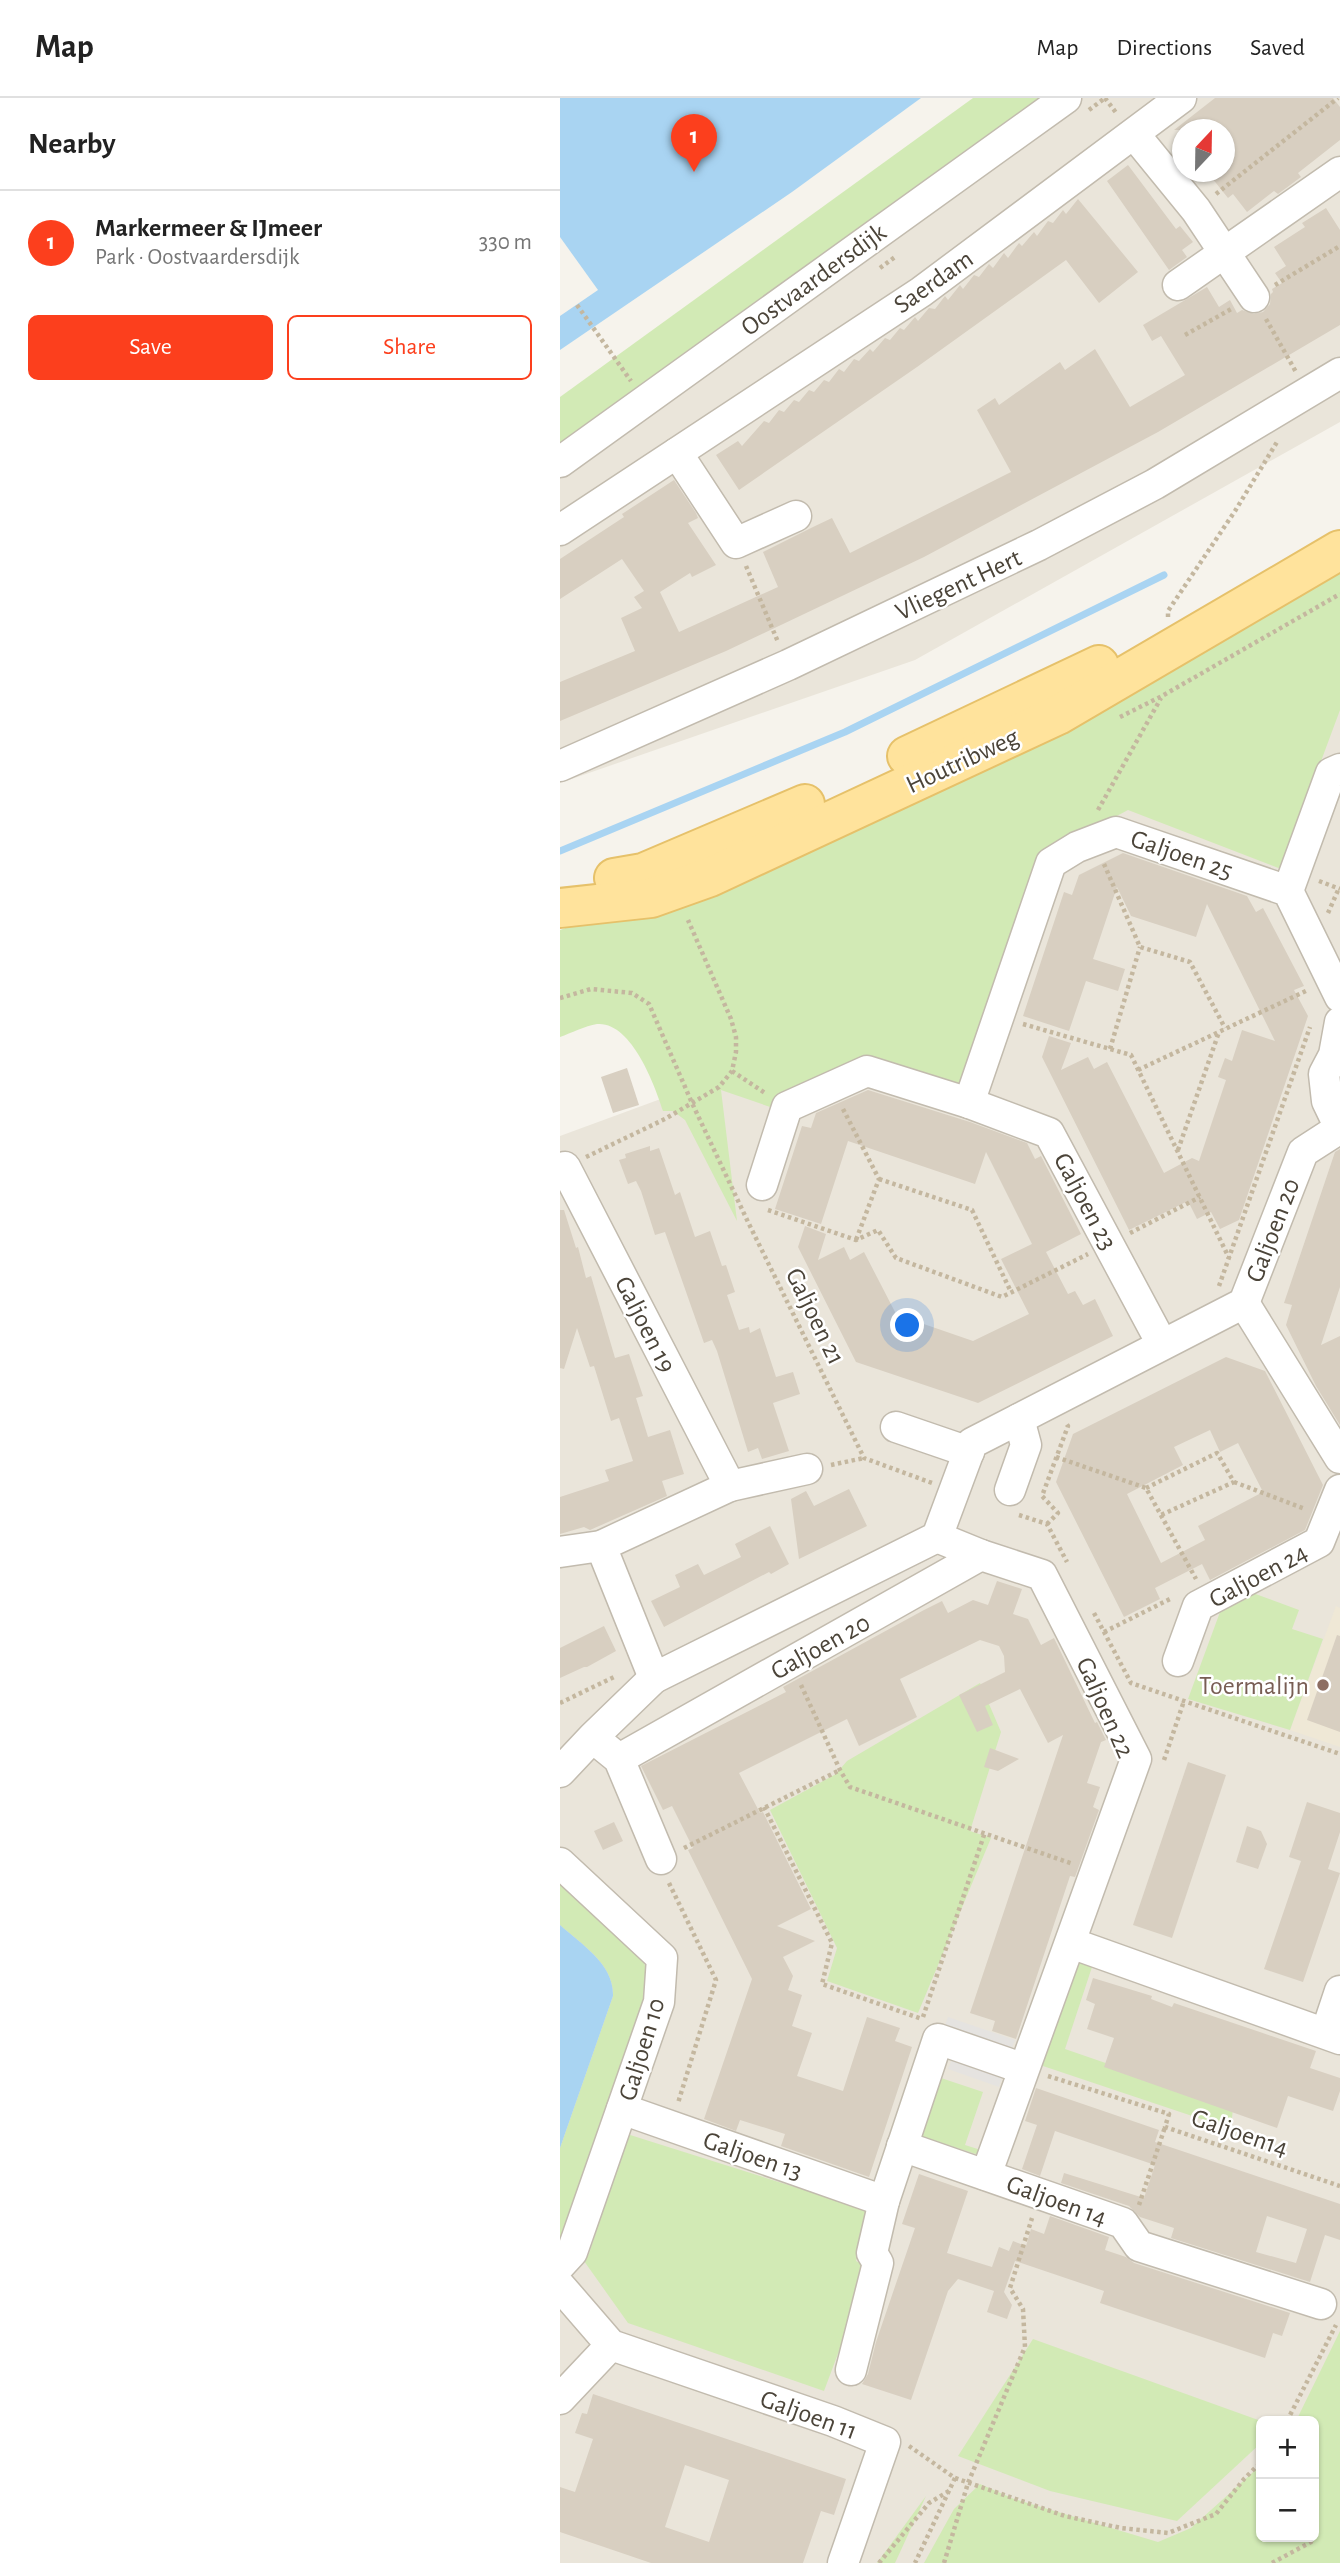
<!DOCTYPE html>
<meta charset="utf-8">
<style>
body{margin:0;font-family:"Alegreya Sans",sans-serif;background:#f6f6f6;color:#222}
.controls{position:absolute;right:21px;bottom:21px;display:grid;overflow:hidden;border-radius:10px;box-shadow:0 2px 5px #0004}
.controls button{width:63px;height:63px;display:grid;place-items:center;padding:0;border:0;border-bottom:2px solid #e0e0e0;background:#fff;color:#222;font:35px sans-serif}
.compass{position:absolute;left:612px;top:21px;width:63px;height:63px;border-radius:50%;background:#fff;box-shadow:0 2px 5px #0004;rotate:22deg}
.you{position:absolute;left:348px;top:1228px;width:24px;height:24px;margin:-18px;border:5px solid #fff;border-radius:50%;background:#1a73e8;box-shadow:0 0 0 10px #1a73e833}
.badge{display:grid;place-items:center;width:46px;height:46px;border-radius:50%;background:#fc3f1d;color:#fff;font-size:23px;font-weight:700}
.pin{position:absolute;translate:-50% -58px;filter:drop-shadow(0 2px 4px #0008)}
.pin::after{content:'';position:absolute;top:37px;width:24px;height:21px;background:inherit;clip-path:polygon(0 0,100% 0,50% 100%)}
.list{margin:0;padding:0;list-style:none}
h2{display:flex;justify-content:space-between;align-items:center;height:91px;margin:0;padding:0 28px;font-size:30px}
h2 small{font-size:23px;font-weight:400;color:#767676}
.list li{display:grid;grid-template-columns:46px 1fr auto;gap:21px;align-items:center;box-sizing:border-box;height:105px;padding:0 28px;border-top:2px solid #e0e0e0}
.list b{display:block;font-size:26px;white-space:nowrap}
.list p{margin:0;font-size:23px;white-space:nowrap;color:#767676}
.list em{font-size:23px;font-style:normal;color:#767676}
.actions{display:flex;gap:14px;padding:21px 28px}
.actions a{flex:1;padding:16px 0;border:2px solid #fc3f1d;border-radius:10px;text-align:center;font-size:24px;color:#fc3f1d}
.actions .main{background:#fc3f1d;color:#fff}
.map{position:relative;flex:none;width:780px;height:2465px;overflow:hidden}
header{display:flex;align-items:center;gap:42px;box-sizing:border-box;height:98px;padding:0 35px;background:#fff;border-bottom:2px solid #e0e0e0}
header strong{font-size:33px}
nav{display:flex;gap:38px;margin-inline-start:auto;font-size:24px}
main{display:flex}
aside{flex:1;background:#fff}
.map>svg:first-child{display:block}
.residential{fill:#eae5da;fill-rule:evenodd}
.education{fill:#efe8d6}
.green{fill:#d2eab5}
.parking{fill:#e5e3e0}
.water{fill:#a9d4f2}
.pier{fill:#f6f3ec}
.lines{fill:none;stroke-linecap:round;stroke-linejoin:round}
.stream{stroke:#a9d4f2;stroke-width:7}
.building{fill:#d8cfc1;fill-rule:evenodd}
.minor-casing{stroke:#c2bbae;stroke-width:33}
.major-casing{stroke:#e6c16a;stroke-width:42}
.path{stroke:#c4b79f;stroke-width:4.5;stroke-dasharray:3.5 3.5;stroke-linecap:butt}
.minor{stroke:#fff;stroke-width:30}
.major{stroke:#ffe39c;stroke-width:38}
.education-dot{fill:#8d6e63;stroke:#fff;stroke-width:2.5}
.labels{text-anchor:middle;stroke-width:5;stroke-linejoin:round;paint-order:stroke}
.street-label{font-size:26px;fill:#4b4439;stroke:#fff}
.education-label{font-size:26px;fill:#785e54;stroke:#fff;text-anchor:end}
</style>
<header>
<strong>Map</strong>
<nav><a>Map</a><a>Directions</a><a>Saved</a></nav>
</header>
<main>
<aside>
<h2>Nearby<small></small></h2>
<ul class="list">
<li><span class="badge">1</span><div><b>Markermeer &amp; IJmeer</b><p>Park · Oostvaardersdijk</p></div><em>330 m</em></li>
</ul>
<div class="actions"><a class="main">Save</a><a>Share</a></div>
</aside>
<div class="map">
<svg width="780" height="2465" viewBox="0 0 780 2465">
<rect width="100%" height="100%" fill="#f6f3ec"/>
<!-- residential -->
<g class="residential">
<path d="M 516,0 L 780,0 L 780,324 L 355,562 L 0,685 L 0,329 ZM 622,32 L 664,32 L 664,74 L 622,74 Z"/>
<path d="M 780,591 L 780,2465 L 0,2465 L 0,1038 L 313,923 L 510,706 ZM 701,2323 L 754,2323 L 754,2439 L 701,2439 Z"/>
</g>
<!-- education -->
<path class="education" d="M 776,1508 L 780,1510 L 780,1649 L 730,1632 Z"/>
<!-- green -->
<g class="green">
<path d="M 413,0 L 480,0 L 0,348 L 0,299 Z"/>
<path d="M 780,474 L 780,612 L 721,771 L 568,712 L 478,760 L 403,997 L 309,964 L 219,1012 L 161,992 L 177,1123 L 125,1022 L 113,1013 L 103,1013 C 95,987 71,923 37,926 C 25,928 11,935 0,939 L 0,832 L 294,724 Z"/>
<path d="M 679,1490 L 739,1512 L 732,1531 L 763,1541 L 730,1632 L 628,1601 L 667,1495 Z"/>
<path d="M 420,1585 L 441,1634 L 410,1733 L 431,1740 L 358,1915 L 267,1883 L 277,1850 L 210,1712 L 276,1676 L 287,1663 Z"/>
<path d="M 0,1780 L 82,1853 L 89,1889 L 0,2146 L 0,2050 L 53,1898 C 54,1866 22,1847 0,1827 Z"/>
<path d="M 513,1863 L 532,1869 L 505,1951 L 673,2009 L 671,2031 L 477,1966 Z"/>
<path d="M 372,1977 L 423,1994 L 405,2047 L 424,2053 L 422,2058 L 353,2036 Z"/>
<path d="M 67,2036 L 314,2114 L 296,2163 L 310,2170 L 264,2293 L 68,2225 L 24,2163 L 29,2156 Z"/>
<path d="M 780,2233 L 780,2465 L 364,2465 L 394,2411 L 420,2386 L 454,2401 L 598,2444 L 631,2430 L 701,2367 L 701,2439 L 754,2439 L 754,2323 L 736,2323 Z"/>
<path d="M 473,2241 L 701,2323 L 701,2345 L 617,2423 L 490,2393 L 398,2358 Z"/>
<path d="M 366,2398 L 335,2465 L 317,2465 Z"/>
</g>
<!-- parking -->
<g class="parking">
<path d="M 388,1919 L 455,1942 L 449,1957 L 382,1935 Z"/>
<path d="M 394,1956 L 444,1972 L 439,1989 L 388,1971 Z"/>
</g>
<!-- water -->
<g class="water">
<path d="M 0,0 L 361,0 L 232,94 L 0,252 Z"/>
<path d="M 0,1827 C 22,1847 54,1866 53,1898 L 0,2050 Z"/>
</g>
<!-- pier -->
<path class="pier" d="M 0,139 L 38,192 L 0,218 Z"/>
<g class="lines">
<!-- stream -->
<path class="stream" d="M 0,753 L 285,634 L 604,477"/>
</g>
<!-- building -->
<g class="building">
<path d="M 655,0 L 773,0 L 780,9 L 780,42 L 738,75 L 741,79 L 718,96 L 714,93 L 687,114 L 673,96 L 668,100 L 652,80 L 660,74 L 664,74 L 666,70 L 664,32 L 614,32 Z"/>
<path d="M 568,67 L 616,131 L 620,128 L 633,144 L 622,152 L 627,159 L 609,172 L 547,83 Z"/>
<path d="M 518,101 L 578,174 L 539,205 L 506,162 L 357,269 L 179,392 L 156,357 L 178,343 L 182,348 L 204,323 L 209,325 L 219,312 L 224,314 L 234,302 L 239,304 L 249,292 L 254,294 L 264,282 L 269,284 L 279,271 L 284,274 L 294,261 L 299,263 L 310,251 L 313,254 L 325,240 L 330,242 L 340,230 L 344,232 L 355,219 L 358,223 L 369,210 L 375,211 L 385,198 L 388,202 L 400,187 L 403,191 L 414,177 L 419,179 L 429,166 L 433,170 L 444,155 L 448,160 L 459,145 L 462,148 L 474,134 L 477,138 L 488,123 L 493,125 L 503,112 L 506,116 Z"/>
<path d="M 766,110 L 780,132 L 780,227 L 598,334 L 364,459 L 166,553 L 0,623 L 0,584 L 75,553 L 61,520 L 82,510 L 74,499 L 84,493 L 62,461 L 0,501 L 0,461 L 64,419 L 62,416 L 114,382 L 136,415 L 138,420 L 128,425 L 156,467 L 132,479 L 130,475 L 100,494 L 119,534 L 218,489 L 203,454 L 253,429 L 272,420 L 290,455 L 451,374 L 417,312 L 435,300 L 439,307 L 500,264 L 505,272 L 535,251 L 570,309 L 625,277 L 601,238 L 592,243 L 583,227 L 647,189 L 659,209 L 670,202 L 677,215 L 682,212 L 694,216 L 703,214 L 710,206 L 711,196 L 713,194 L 712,191 L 722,185 L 715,175 L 726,168 L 714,149 L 745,129 L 742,125 Z"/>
<path d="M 563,755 L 687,798 L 696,814 L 703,810 L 744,888 L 734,892 L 748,918 L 679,1122 L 660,1131 L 651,1114 L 637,1121 L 628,1103 L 569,1132 L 482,959 L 489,938 L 511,945 L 501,972 L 528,959 L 534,971 L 547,964 L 604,1075 L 632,1060 L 639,1063 L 666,982 L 658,979 L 665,960 L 672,963 L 682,932 L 715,943 L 647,806 L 636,839 L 571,818 L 557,789 L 533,861 L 565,871 L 558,893 L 526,883 L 509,933 L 463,918 L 504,794 L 512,797 L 519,777 Z"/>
<path d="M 67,970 L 79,1007 L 53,1015 L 41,979 Z"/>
<path d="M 308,992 L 410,1024 L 467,1045 L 475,1061 L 481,1058 L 521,1136 L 486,1154 L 508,1196 L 515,1193 L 523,1207 L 535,1201 L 553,1238 L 418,1305 L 296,1264 L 238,1149 L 245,1128 L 266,1136 L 258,1162 L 284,1149 L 290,1162 L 304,1154 L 349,1241 L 355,1223 L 413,1243 L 469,1216 L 441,1161 L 472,1146 L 426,1054 L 415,1086 L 288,1043 L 261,1126 L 215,1111 L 242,1028 L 251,1030 L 256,1015 Z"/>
<path d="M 90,1048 L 90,1053 L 99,1050 L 115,1097 L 120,1094 L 135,1139 L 150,1133 L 162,1168 L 166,1167 L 175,1194 L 167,1197 L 179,1232 L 189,1229 L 190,1235 L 200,1230 L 216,1279 L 233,1274 L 240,1296 L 213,1305 L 229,1353 L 202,1361 L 198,1350 L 188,1354 L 157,1253 L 152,1242 L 144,1245 L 105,1134 L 95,1137 L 81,1093 L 76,1083 L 68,1086 L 59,1062 L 66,1060 L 65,1056 Z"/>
<path d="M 780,1051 L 780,1189 L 761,1247 L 780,1238 L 780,1327 L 756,1288 L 726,1227 L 732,1207 L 724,1205 L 775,1054 Z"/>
<path d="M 0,1112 L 4,1112 L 16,1150 L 18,1149 L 26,1180 L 31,1178 L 55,1260 L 69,1256 L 83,1298 L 76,1300 L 88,1339 L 110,1332 L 124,1376 L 102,1383 L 107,1398 L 30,1432 L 24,1429 L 0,1436 L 0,1399 L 49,1383 L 45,1372 L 73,1363 L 59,1320 L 51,1323 L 34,1268 L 30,1269 L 17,1230 L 4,1271 L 0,1270 Z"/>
<path d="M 666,1259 L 705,1273 L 763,1387 L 745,1432 L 650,1482 L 642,1466 L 595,1490 L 600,1501 L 564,1519 L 496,1384 L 513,1336 ZM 650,1332 L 660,1354 L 678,1345 L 703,1394 L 638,1428 L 645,1442 L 601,1465 L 567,1396 L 623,1367 L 614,1349 Z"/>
<path d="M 289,1391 L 307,1428 L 239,1461 L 231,1401 L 246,1393 L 254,1408 Z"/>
<path d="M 210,1428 L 229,1466 L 211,1476 L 209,1474 L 104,1529 L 91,1503 L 120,1489 L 115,1477 L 138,1466 L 144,1477 L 181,1459 L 175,1446 Z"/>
<path d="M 437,1483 L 462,1491 L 453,1516 L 468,1521 L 481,1547 L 494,1540 L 535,1625 L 537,1624 L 546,1642 L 541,1644 L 527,1685 L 540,1689 L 533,1709 L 539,1712 L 515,1779 L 510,1778 L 456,1941 L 432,1933 L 435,1923 L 410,1915 L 503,1637 L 488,1645 L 460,1591 L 425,1608 L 433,1627 L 417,1634 L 399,1597 L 445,1574 L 444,1558 L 439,1548 L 420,1542 L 340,1581 L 357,1619 L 299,1648 L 287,1621 L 179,1675 L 200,1715 L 203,1714 L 251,1811 L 217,1828 L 255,1843 L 223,1859 L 233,1878 L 228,1892 L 242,1897 L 232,1928 L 252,1935 L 237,1978 L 283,1993 L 307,1919 L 340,1930 L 335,1943 L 352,1949 L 309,2079 L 221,2048 L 225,2036 L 180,2022 L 176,2033 L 144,2021 L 192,1881 L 128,1752 L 133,1750 L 112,1708 L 103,1712 L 81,1668 L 226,1594 L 223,1589 L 364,1512 L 382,1503 L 388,1515 L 413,1502 L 428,1507 Z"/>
<path d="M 44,1528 L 56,1553 L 27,1569 L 24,1569 L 0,1580 L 0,1550 Z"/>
<path d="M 777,1537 L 780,1538 L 780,1634 L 747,1622 Z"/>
<path d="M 430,1650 L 459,1661 L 438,1673 L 424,1669 Z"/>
<path d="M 628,1664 L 666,1677 L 612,1840 L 573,1827 Z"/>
<path d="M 747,1704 L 780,1715 L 780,1734 L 768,1771 L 780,1775 L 743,1884 L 704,1871 L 741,1763 L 729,1759 Z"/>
<path d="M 54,1724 L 63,1743 L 43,1752 L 34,1733 Z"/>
<path d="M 687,1728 L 701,1733 L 707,1746 L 698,1771 L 676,1764 Z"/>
<path d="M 533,1880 L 592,1898 L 591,1901 L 612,1909 L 614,1905 L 756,1953 L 750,1970 L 780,1980 L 780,1993 L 773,2013 L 728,1998 L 717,2030 L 544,1969 L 554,1940 L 527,1931 L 535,1906 L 526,1902 Z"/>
<path d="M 476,1990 L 599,2032 L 595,2044 L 780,2106 L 780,2142 L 765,2137 L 750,2184 L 611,2140 L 614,2130 L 580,2119 L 569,2108 L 501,2085 L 504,2075 L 584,2100 L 595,2067 L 495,2033 L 480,2078 L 462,2071 L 477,2027 L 465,2023 ZM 707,2118 L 747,2131 L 736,2165 L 696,2154 Z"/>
<path d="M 359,2076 L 408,2093 L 387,2155 L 432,2169 L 439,2149 L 449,2153 L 453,2143 L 466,2148 L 471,2131 L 484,2136 L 490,2118 L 549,2139 L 545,2152 L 566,2159 L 574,2165 L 730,2215 L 722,2238 L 713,2235 L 705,2260 L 540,2205 L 544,2193 L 455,2163 L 444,2194 L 452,2207 L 447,2221 L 427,2214 L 434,2193 L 398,2181 L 388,2193 L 351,2302 L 302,2286 L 308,2276 L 316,2244 L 355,2130 L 342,2126 Z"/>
<path d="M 33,2296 L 286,2381 L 274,2417 L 261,2413 L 243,2465 L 91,2465 L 0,2434 L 0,2389 L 15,2394 L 33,2341 L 15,2335 L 22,2315 L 27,2316 ZM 125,2367 L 169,2382 L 149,2444 L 105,2429 Z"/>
</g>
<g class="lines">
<defs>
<g id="minor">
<path d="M 574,36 L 636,112 L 694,199"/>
<path d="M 618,187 L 780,74"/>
<path d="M 117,355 L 176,445 L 236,418"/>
<path d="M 0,364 L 506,0"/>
<path d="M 0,432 L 361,194 L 621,0"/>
<path d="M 0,668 L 228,567 L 479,447 L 595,386 L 780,275"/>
<path d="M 728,793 L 771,675 L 780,671"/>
<path d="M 409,1005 L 491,765 L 517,749 L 556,734 L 728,793 L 780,899"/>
<path d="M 0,1070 L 5,1069 L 170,1388 L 41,1448 L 0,1454"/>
<path d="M 202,1087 L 227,1009 L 307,973 L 409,1005 L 489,1035 L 602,1246"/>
<path d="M 684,1205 L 780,1360"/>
<path d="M 336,1329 L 409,1354"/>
<path d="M 170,1388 L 247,1371"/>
<path d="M 450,1392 L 466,1347 L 459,1321"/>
<path d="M 41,1448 L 94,1580"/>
<path d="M 421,1457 L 482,1477 L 576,1661 L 426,2077"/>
<path d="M 618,1563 L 638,1508 L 759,1444 L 780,1392"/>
<path d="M 43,1648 L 59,1661 L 101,1761"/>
<path d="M 59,1661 L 421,1457 L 377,1439"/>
<path d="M 0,1674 L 33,1639 L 94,1580 L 377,1439 L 412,1345 L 684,1205 L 743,1054 L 780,1030 L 767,1003 L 764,976 L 774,957 L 780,924"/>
<path d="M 0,1765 L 102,1860 L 99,1904 L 12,2154 L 0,2167"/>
<path d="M 511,1845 L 780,1941"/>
<path d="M 766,1935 L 780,1893"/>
<path d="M 62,2011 L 324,2103"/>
<path d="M 342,2048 L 563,2125 L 579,2148 L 761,2206"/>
<path d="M 0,2188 L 51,2247 L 273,2323 L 325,2344 L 283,2465"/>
<path d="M 291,2272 L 318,2165 L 312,2155 L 324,2103 L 378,1941 L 450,1966"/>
<path d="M 0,2301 L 51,2247"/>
</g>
<g id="major">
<path d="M 347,658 L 539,567"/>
<path d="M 54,780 L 83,775 L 245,706"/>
<path d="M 0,810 L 91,800 L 150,779 L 498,617 L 780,452"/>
</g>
</defs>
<!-- minor casing -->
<use href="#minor" class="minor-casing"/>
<!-- major casing -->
<use href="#major" class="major-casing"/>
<!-- path -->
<g class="path">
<path d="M 545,0 L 557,16"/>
<path d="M 529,12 L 545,0"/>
<path d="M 656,96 L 778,0"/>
<path d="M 320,170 L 335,159"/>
<path d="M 715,187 L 780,148"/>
<path d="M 17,207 L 71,283"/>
<path d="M 706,221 L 736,274"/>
<path d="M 625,237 L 673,210"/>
<path d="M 186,468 L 218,544"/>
<path d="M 608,519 L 608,513 L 675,413 L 717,344"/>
<path d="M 560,619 L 602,598 L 780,496"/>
<path d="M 538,712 L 601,600"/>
<path d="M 544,766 L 580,849 L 630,864 L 665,930"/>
<path d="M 759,783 L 780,791"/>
<path d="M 768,815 L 779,790"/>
<path d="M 0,900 L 31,891 L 72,895 L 89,906 L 132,1005 L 188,1124 L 304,1360 L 372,1385"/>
<path d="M 463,926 L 571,957 L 669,1160"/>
<path d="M 550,951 L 580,849"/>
<path d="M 578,972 L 748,892"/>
<path d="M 172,973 L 205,995"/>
<path d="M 283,1011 L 319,1081 L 296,1142"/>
<path d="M 618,1052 L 659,934"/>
<path d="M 26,1059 L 105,1021 L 159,989 L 172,973 L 176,954 L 176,939 L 171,921 L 128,822"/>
<path d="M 319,1081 L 412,1112 L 451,1194"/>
<path d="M 208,1112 L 296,1142 L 318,1132 L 336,1160 L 442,1199 L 528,1156"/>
<path d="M 570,1135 L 640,1099"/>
<path d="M 659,1188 L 750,929"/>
<path d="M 496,1359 L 586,1390 L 636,1481"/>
<path d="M 271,1367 L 304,1360"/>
<path d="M 674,1384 L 745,1411"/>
<path d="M 586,1390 L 657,1355 L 674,1384 L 601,1417"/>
<path d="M 459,1417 L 487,1426 L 507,1464"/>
<path d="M 487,1426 L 498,1415 L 482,1398 L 508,1328 L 506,1325"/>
<path d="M 534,1515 L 571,1585 L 780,1656"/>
<path d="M 544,1534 L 612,1500"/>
<path d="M 241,1587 L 280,1672 L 290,1689 L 513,1766"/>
<path d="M 0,1605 L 56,1578"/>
<path d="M 604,1662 L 624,1603"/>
<path d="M 204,1709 L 272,1845 L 262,1886 L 362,1921"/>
<path d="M 124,1750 L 280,1672"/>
<path d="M 109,1785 L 156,1882 L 118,2005"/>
<path d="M 363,1919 L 425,1734"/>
<path d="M 488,1978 L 609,2016 L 605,2029 L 780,2088"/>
<path d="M 579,2107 L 605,2029"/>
<path d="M 727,2323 L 776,2227"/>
<path d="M 349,2348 L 395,2380 L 355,2465"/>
<path d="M 395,2380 L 505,2418 L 561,2430 L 608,2435 L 656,2416 L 684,2381 L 701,2364"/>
<path d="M 754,2424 L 756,2429 L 754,2435"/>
<path d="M 319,2465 L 369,2405 L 389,2393"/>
<path d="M 384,2465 L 408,2385 L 465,2249 L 463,2211 L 450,2190 L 472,2120"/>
<path d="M 712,2465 L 751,2444 L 753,2439"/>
</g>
<!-- minor -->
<use href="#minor" class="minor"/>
<!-- major -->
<use href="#major" class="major"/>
</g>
<!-- markers -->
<circle class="education-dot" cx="763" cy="1587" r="7"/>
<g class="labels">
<!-- street labels -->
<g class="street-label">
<text transform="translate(253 181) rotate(-36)" y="9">Oostvaardersdijk</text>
<text transform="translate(373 183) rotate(-35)" y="9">Saerdam</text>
<text transform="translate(398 486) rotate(-25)" y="9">Vliegent Hert</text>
<text transform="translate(402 662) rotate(-25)" y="9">Houtribweg</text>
<text transform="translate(622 756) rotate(19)" y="9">Galjoen 25</text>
<text transform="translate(526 1103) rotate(62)" y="9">Galjoen 23</text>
<text transform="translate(712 1132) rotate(-69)" y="9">Galjoen 20</text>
<text transform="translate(256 1218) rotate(64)" y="9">Galjoen 21</text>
<text transform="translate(86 1226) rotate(63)" y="9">Galjoen 19</text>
<text transform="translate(698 1477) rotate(-28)" y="9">Galjoen 24</text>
<text transform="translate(260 1548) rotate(-29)" y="9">Galjoen 20</text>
<text transform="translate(546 1609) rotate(66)" y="9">Galjoen 22</text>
<text transform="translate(81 1951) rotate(-73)" y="9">Galjoen 10</text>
<text transform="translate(680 2034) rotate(19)" y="9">Galjoen14</text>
<text transform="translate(193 2057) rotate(19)" y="9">Galjoen 13</text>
<text transform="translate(497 2102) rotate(20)" y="9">Galjoen 14</text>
<text transform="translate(249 2316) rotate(20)" y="9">Galjoen 11</text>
</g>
<!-- education labels -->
<g class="education-label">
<text x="749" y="1596">Toermalijn</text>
</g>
</g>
</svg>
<div class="controls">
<button>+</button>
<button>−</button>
</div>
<svg class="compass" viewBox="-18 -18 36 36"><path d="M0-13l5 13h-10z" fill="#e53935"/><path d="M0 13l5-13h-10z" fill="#767676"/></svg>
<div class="you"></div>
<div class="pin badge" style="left:134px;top:74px">1</div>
</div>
</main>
